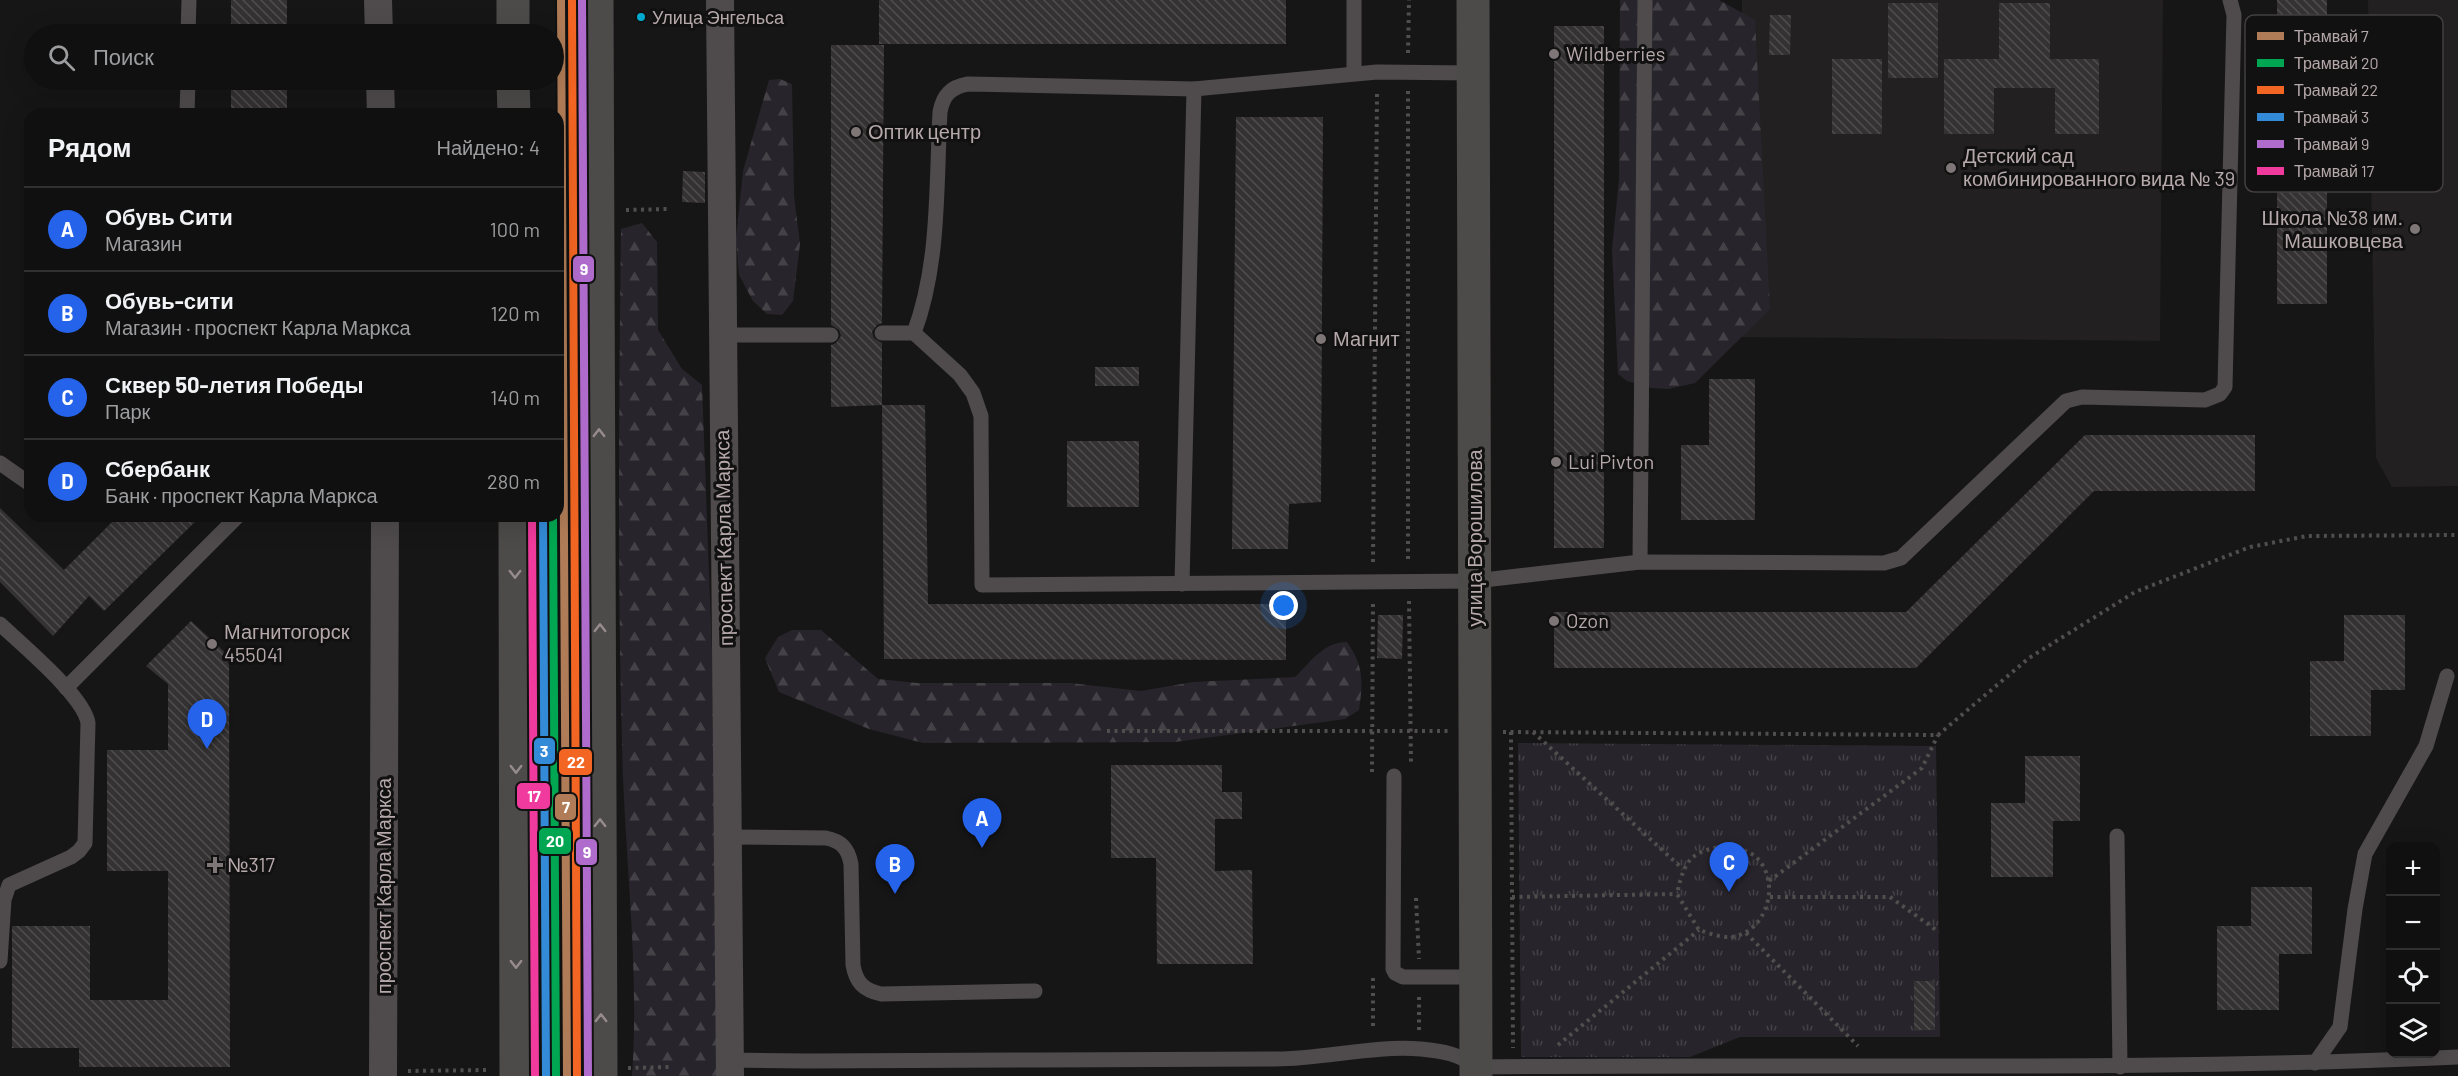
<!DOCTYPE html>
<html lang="ru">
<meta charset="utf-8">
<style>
body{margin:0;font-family:Barlow,sans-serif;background:#1a1919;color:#f1f3f6}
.controls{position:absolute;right:18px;bottom:18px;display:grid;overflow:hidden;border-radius:12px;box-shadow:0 6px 24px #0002}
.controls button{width:54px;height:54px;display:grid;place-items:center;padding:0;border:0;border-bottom:2px solid #303030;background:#111010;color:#f1f3f6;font:30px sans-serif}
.you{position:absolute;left:1284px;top:606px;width:21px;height:21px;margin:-15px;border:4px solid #fff;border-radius:50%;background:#1a73e8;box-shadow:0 0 0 9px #1a73e833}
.badge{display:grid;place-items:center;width:39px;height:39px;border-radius:50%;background:#2563eb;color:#fff;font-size:20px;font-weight:700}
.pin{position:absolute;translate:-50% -50px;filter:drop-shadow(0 2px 3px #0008)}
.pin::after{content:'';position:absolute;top:32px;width:21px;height:18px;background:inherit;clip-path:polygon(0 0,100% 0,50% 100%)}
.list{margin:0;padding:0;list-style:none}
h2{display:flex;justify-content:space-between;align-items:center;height:78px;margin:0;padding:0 24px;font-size:26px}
h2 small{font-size:20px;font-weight:400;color:#9c9d9f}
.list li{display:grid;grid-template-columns:39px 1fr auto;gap:18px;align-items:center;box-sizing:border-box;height:84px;padding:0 24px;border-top:2px solid #303030}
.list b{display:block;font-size:22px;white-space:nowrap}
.list p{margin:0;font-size:20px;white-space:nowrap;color:#9c9d9f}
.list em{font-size:20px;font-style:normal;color:#9c9d9f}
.icon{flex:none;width:33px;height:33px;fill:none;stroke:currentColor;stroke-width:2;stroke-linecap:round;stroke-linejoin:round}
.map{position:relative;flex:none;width:2458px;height:1076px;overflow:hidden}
.search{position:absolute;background:#111010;box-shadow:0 6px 24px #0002;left:24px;top:24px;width:540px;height:66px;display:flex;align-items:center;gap:15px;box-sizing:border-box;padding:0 21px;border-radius:33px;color:#9c9d9f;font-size:22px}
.panel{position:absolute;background:#111010;box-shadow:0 6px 24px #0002;left:24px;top:108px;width:540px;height:414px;border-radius:18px}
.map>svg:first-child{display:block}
.built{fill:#222020}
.forest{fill:url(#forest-firs)}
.park{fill:url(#park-tufts)}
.building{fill:url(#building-back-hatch)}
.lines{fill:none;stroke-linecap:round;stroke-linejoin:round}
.path{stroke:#514e4e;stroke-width:4;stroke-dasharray:3 4.5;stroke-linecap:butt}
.service{stroke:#4f4b4c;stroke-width:15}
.minor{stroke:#4f4b4c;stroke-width:28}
.secondary{stroke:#4d4a4a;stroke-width:33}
.tram-1-casing{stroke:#121111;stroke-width:12}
.tram-2-casing{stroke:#121111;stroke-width:12}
.tram-3-casing{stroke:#121111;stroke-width:12}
.tram-4-casing{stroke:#121111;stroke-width:12}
.tram-5-casing{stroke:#121111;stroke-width:12}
.tram-6-casing{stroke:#121111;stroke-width:12}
.tram-1{stroke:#b07c57;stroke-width:8}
.tram-2{stroke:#00a651;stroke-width:8}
.tram-3{stroke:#f26522;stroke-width:8}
.tram-4{stroke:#338bd7;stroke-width:8}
.tram-5{stroke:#b06ccc;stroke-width:8}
.tram-6{stroke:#f13a9d;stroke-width:8}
.oneway{stroke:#968c8e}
.bus-dot{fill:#00a9ce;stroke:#121111;stroke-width:2}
.poi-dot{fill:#7e7677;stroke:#121111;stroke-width:2}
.labels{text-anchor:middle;stroke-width:6;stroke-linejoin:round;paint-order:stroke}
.bus-label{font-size:18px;fill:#b6a9ab;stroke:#121111;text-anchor:start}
.poi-label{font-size:20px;fill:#b6a9ab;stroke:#121111;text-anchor:start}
.street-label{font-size:20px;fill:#b6a9ab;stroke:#121111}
.key{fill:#121111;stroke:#433f3f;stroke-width:1.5}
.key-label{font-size:16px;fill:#b6a9ab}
.line-badge{stroke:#121111;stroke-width:2}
.badge-label{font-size:16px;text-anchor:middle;font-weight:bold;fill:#fff}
</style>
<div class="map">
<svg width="2458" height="1076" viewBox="0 0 2458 1076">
<defs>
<pattern id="forest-firs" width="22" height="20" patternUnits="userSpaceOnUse" patternTransform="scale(1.5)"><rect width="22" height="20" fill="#27242b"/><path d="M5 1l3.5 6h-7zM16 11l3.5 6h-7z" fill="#444147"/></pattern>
<pattern id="park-tufts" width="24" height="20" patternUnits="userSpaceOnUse" patternTransform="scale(1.5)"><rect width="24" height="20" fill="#27242b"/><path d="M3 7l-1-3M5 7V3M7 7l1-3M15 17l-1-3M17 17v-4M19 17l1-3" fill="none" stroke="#444147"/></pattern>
<pattern id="building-back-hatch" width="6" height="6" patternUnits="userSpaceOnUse" patternTransform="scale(1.5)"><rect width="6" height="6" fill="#343232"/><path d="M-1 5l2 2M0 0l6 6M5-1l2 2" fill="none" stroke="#4f4d4d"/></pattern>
</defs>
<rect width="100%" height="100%" fill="#171616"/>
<!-- built -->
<g class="built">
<path d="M 1742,0 L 2163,0 L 2160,341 L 1739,337 Z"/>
<path d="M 2368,0 L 2458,0 L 2458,486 L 2392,487 L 2376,458 Z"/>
</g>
<!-- forest -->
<g class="forest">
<path d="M 1620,0 L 1719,0 L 1755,20 L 1770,309 L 1695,383 L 1668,389 L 1652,388 L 1627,381 L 1618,374 L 1612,249 L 1619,180 Z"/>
<path d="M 780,79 L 792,84 L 794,196 L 800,244 L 793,301 L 782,315 L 767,314 L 753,301 L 739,275 L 736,239 L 743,171 L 769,80 Z"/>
<path d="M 642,223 L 657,242 L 658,330 L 682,369 L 702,385 L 718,815 L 722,1076 L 632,1076 C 639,976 627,877 623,777 C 617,594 619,411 621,229 Z"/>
<path d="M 792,630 L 821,630 L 878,679 L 917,683 L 1070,683 L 1141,691 L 1193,682 L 1295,677 C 1311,662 1323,642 1347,642 C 1364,667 1363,681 1359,710 L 1345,719 L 1175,742 L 923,743 L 869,729 L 779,692 L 765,658 L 778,637 Z"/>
</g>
<!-- park -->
<path class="park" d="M 1518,743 L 1936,746 L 1940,1037 L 1740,1037 L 1690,1057 L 1521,1057 Z"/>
<!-- building -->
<g class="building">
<rect x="231" y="0" width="56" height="34"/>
<rect x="879" y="0" width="407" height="44"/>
<rect x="2277" y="0" width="50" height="304"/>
<rect x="1888" y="3" width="50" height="75"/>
<path d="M 1999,3 L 2050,3 L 2050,59 L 2099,59 L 2099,134 L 2055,134 L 2055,88 L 1994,88 L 1994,134 L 1944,134 L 1944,59 L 1999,59 Z"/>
<path d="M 1770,15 L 1791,15 L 1790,55 L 1769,55 Z"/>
<rect x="1554" y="26" width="50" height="522"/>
<path d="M 831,45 L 884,45 L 882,323 L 877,325 L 872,332 L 874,338 L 882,343 L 882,405 L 831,407 L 831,345 L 836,343 L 841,336 L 839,330 L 831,325 Z"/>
<rect x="1832" y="59" width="50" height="75"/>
<rect x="231" y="80" width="56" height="34"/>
<path d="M 1236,117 L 1323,117 L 1321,502 L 1289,504 L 1288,549 L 1232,549 Z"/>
<path d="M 683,171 L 705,172 L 705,203 L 682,202 Z"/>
<rect x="1095" y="367" width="44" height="19"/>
<path d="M 1709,379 L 1755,379 L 1755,520 L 1681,520 L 1681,445 L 1709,445 Z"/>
<path d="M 882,405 L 925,405 L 928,604 L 1286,604 L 1286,660 L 884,659 Z"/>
<path d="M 2085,435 L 2255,435 L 2255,491 L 2094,491 L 1916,668 L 1554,668 L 1554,612 L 1906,612 Z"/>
<rect x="1067" y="441" width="72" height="66"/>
<path d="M 0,508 L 64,570 L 118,516 L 201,516 L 104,611 L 89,596 L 53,636 L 0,582 Z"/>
<path d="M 1378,615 L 1403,615 L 1402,659 L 1377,658 Z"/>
<path d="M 2344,615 L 2405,615 L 2405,690 L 2371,690 L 2371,736 L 2310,736 L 2310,661 L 2344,661 Z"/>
<path d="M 191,621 L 229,656 L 230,1067 L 79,1067 L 79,1048 L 12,1048 L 12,926 L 90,926 L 90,1000 L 168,1000 L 168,871 L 107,871 L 107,750 L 168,750 L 168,684 L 146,666 Z"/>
<path d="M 2025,756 L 2080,756 L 2080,821 L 2053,821 L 2053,877 L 1991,877 L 1991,803 L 2025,803 Z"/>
<path d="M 1111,765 L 1222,765 L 1222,792 L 1242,792 L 1242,819 L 1215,819 L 1215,871 L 1252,870 L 1253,964 L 1157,964 L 1156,858 L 1111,858 Z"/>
<path d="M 2251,887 L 2312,887 L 2312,954 L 2279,954 L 2279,1010 L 2217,1010 L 2217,926 L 2251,926 Z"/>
<rect x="1914" y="981" width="21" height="49"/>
</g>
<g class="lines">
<!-- path -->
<g class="path">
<path d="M 1408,53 L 1409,0"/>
<path d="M 1408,91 L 1408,563"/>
<path d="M 626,210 L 668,209"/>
<path d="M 558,212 L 569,212"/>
<path d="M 1373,562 L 1377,93"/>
<path d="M 1409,601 L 1411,764"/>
<path d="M 1107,731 L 1448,731"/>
<path d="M 1503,732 L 1938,735 L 2029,658 L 2135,592 L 2250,547 L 2307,536 L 2458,535"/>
<path d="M 1511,732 L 1513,1048"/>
<path d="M 1533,732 L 1683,869"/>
<path d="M 1372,772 L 1373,600"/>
<path d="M 1730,845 C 1738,848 1750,852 1756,857 C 1782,882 1767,933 1731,937 C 1721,938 1709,933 1699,930 L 1677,894 C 1685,856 1693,851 1730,845 Z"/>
<path d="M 1769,881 L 1922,768 L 1938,735"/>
<path d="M 1512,897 L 1677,894"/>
<path d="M 1770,897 L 1890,897 L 1939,932"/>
<path d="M 1416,898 L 1419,959"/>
<path d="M 1746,933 L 1858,1046"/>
<path d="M 1373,978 L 1373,1030"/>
<path d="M 1419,997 L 1419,1031"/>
<path d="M 1558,1045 L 1699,930"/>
<path d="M 628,1068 L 669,1067"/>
<path d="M 545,1069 L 573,1068"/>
<path d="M 408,1071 L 487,1070"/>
</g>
<!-- service -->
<g class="service">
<path d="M 188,34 L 189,0"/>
<path d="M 1354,73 L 1354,0"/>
<path d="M 1473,73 L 1377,72 L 1194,89 L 968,84 C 951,87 943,95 940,112 C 936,185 940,263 914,333 L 960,375 L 973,393 L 981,416 L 982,585 L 1475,581 L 1640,562 L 1884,563 L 1901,558 L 2066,401 L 2082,397 L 2205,400 L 2220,394 L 2225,387 L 2234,15 L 2230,0"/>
<path d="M 187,114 L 188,80"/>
<path d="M 882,333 L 914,333"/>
<path d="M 722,335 L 831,335"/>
<path d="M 0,463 L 30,484"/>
<path d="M 1640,562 L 1645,0"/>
<path d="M 1182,584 L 1194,89"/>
<path d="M 0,624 C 22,645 84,696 88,723 L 85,843 L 79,851 L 71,857 L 9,885 L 4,900 L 0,961"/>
<path d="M 66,688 L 238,516"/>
<path d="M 1394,776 L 1393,969 L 1395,973 L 1403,977 L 1476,977"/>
<path d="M 2117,836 L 2120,1067"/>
<path d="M 727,837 L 826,838 C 841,841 848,848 851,864 L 853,965 C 856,982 863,990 881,994 L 1035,991"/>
<path d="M 730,1060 L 807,1061 C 963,1060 1120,1060 1276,1059 C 1324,1059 1373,1045 1421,1049 C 1442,1051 1460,1054 1476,1067 C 1804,1063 2131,1072 2458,1057"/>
<path d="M 2315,1063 L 2340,1027 L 2355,909 L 2365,854 L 2426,746 L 2447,676"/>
</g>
<!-- minor -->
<g class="minor">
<path d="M 378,0 L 379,34"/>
<path d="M 720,0 L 730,1076"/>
<path d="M 380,80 L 381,114"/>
<path d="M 383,1076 L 385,516"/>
</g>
<!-- secondary -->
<g class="secondary">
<path d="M 513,0 L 513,34"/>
<path d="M 597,0 L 601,1076"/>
<path d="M 1473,0 L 1476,1076"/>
<path d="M 513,80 L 514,114"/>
<path d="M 515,516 L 516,1076"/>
</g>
<defs>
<path id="tram-1" d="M 561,0 L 567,1076"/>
<path id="tram-2" d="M 553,516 L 556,1076"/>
<path id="tram-3" d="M 572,0 L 577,1076"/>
<path id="tram-4" d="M 543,516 L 546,1076"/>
<path id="tram-5" d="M 582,0 L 588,1076"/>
<path id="tram-6" d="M 532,516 L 535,1076"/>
</defs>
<!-- tram-1 casing -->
<use href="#tram-1" class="tram-1-casing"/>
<!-- tram-2 casing -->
<use href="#tram-2" class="tram-2-casing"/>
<!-- tram-3 casing -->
<use href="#tram-3" class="tram-3-casing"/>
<!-- tram-4 casing -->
<use href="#tram-4" class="tram-4-casing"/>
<!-- tram-5 casing -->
<use href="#tram-5" class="tram-5-casing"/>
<!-- tram-6 casing -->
<use href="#tram-6" class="tram-6-casing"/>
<!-- tram-1 -->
<use href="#tram-1" class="tram-1"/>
<!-- tram-2 -->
<use href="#tram-2" class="tram-2"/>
<!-- tram-3 -->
<use href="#tram-3" class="tram-3"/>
<!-- tram-4 -->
<use href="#tram-4" class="tram-4"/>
<!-- tram-5 -->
<use href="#tram-5" class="tram-5"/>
<!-- tram-6 -->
<use href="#tram-6" class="tram-6"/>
</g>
<!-- one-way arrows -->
<defs><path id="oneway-chevron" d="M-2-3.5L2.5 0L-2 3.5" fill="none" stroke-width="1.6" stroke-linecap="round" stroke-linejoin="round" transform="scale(1.5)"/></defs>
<g class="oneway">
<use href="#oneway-chevron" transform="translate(599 433) rotate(-90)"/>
<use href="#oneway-chevron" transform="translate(515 574) rotate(90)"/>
<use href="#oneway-chevron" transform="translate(600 628) rotate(-90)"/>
<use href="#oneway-chevron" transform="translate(516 769) rotate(90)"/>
<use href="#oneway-chevron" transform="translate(600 823) rotate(-90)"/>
<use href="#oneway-chevron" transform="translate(516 964) rotate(90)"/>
<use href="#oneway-chevron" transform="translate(601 1018) rotate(-90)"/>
</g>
<!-- markers -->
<circle class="bus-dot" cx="641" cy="17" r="5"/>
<g class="poi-dot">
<circle cx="1554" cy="54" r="6"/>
<circle cx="856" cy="132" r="6"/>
<circle cx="1951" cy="168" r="6"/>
<circle cx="2415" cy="229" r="6"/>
<circle cx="1321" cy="339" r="6"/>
<circle cx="1556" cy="462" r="6"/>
<circle cx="1554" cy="621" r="6"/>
<circle cx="212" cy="644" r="6"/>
<path d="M212 856h6v6h6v6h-6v6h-6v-6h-6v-6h6z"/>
</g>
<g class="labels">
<!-- bus labels -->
<g class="bus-label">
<text x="652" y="24">Улица Энгельса</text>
</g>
<!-- poi labels -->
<g class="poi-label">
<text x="1566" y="61">Wildberries</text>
<text x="868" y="139">Оптик центр</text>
<text x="1963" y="163">Детский сад<tspan x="1963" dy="23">комбинированного вида № 39</tspan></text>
<text x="2403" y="225" text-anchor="end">Школа №38 им.<tspan x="2403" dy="23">Машковцева</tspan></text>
<text x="1333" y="346">Магнит</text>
<text x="1568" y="469">Lui Pivton</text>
<text x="1566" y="628">Ozon</text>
<text x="224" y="639">Магнитогорск<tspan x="224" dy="23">455041</tspan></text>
<text x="227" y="872">№317</text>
</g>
<!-- street labels -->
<g class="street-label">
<text transform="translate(724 538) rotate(-91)" y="7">проспект Карла Маркса</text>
<text transform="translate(1475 538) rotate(-90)" y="7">улица Ворошилова</text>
<text transform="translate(384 886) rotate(-90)" y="7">проспект Карла Маркса</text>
</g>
</g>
<!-- legend -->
<rect x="2245" y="15" width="198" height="177" rx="9" class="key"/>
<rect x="2257" y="32" width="27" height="8" fill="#b07c57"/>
<rect x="2257" y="59" width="27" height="8" fill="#00a651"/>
<rect x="2257" y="86" width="27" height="8" fill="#f26522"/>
<rect x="2257" y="113" width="27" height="8" fill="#338bd7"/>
<rect x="2257" y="140" width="27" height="8" fill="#b06ccc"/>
<rect x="2257" y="167" width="27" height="8" fill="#f13a9d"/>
<g class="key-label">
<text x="2294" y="42">Трамвай 7</text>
<text x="2294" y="69">Трамвай 20</text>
<text x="2294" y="96">Трамвай 22</text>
<text x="2294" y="123">Трамвай 3</text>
<text x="2294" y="150">Трамвай 9</text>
<text x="2294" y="177">Трамвай 17</text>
</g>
<g class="line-badge">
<rect x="572" y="255" width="23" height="28" rx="6" fill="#b06ccc"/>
<rect x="533" y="737" width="23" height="28" rx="6" fill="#338bd7"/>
<rect x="558" y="748" width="35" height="28" rx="6" fill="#f26522"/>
<rect x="516" y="782" width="35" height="28" rx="6" fill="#f13a9d"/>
<rect x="554" y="793" width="23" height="28" rx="6" fill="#b07c57"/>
<rect x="538" y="827" width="34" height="28" rx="6" fill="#00a651"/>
<rect x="575" y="838" width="23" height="28" rx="6" fill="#b06ccc"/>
</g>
<g class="badge-label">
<text x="584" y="275">9</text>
<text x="544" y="757">3</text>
<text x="576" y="768">22</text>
<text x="534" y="802">17</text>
<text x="566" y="813">7</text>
<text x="555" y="847">20</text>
<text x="587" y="858">9</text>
</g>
</svg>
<div class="controls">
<button>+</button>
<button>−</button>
<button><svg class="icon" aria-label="locate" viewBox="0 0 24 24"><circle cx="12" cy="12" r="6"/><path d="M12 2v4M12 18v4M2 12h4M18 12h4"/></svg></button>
<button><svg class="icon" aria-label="layers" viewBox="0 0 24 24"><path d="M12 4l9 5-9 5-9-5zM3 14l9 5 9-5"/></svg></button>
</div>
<div class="you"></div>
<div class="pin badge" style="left:982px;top:848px">A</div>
<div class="pin badge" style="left:895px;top:894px">B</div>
<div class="pin badge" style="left:1729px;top:892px">C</div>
<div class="pin badge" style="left:207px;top:749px">D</div>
<div class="search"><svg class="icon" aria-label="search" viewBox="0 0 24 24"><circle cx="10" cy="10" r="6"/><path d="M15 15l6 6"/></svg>Поиск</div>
<section class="panel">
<h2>Рядом<small>Найдено: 4</small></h2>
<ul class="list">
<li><span class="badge">A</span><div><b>Обувь Сити</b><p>Магазин</p></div><em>100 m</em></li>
<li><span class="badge">B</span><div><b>Обувь-сити</b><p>Магазин · проспект Карла Маркса</p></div><em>120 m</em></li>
<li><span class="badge">C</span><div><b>Сквер 50-летия Победы</b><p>Парк</p></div><em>140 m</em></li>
<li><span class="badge">D</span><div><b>Сбербанк</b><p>Банк · проспект Карла Маркса</p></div><em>280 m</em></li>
</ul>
</section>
</div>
